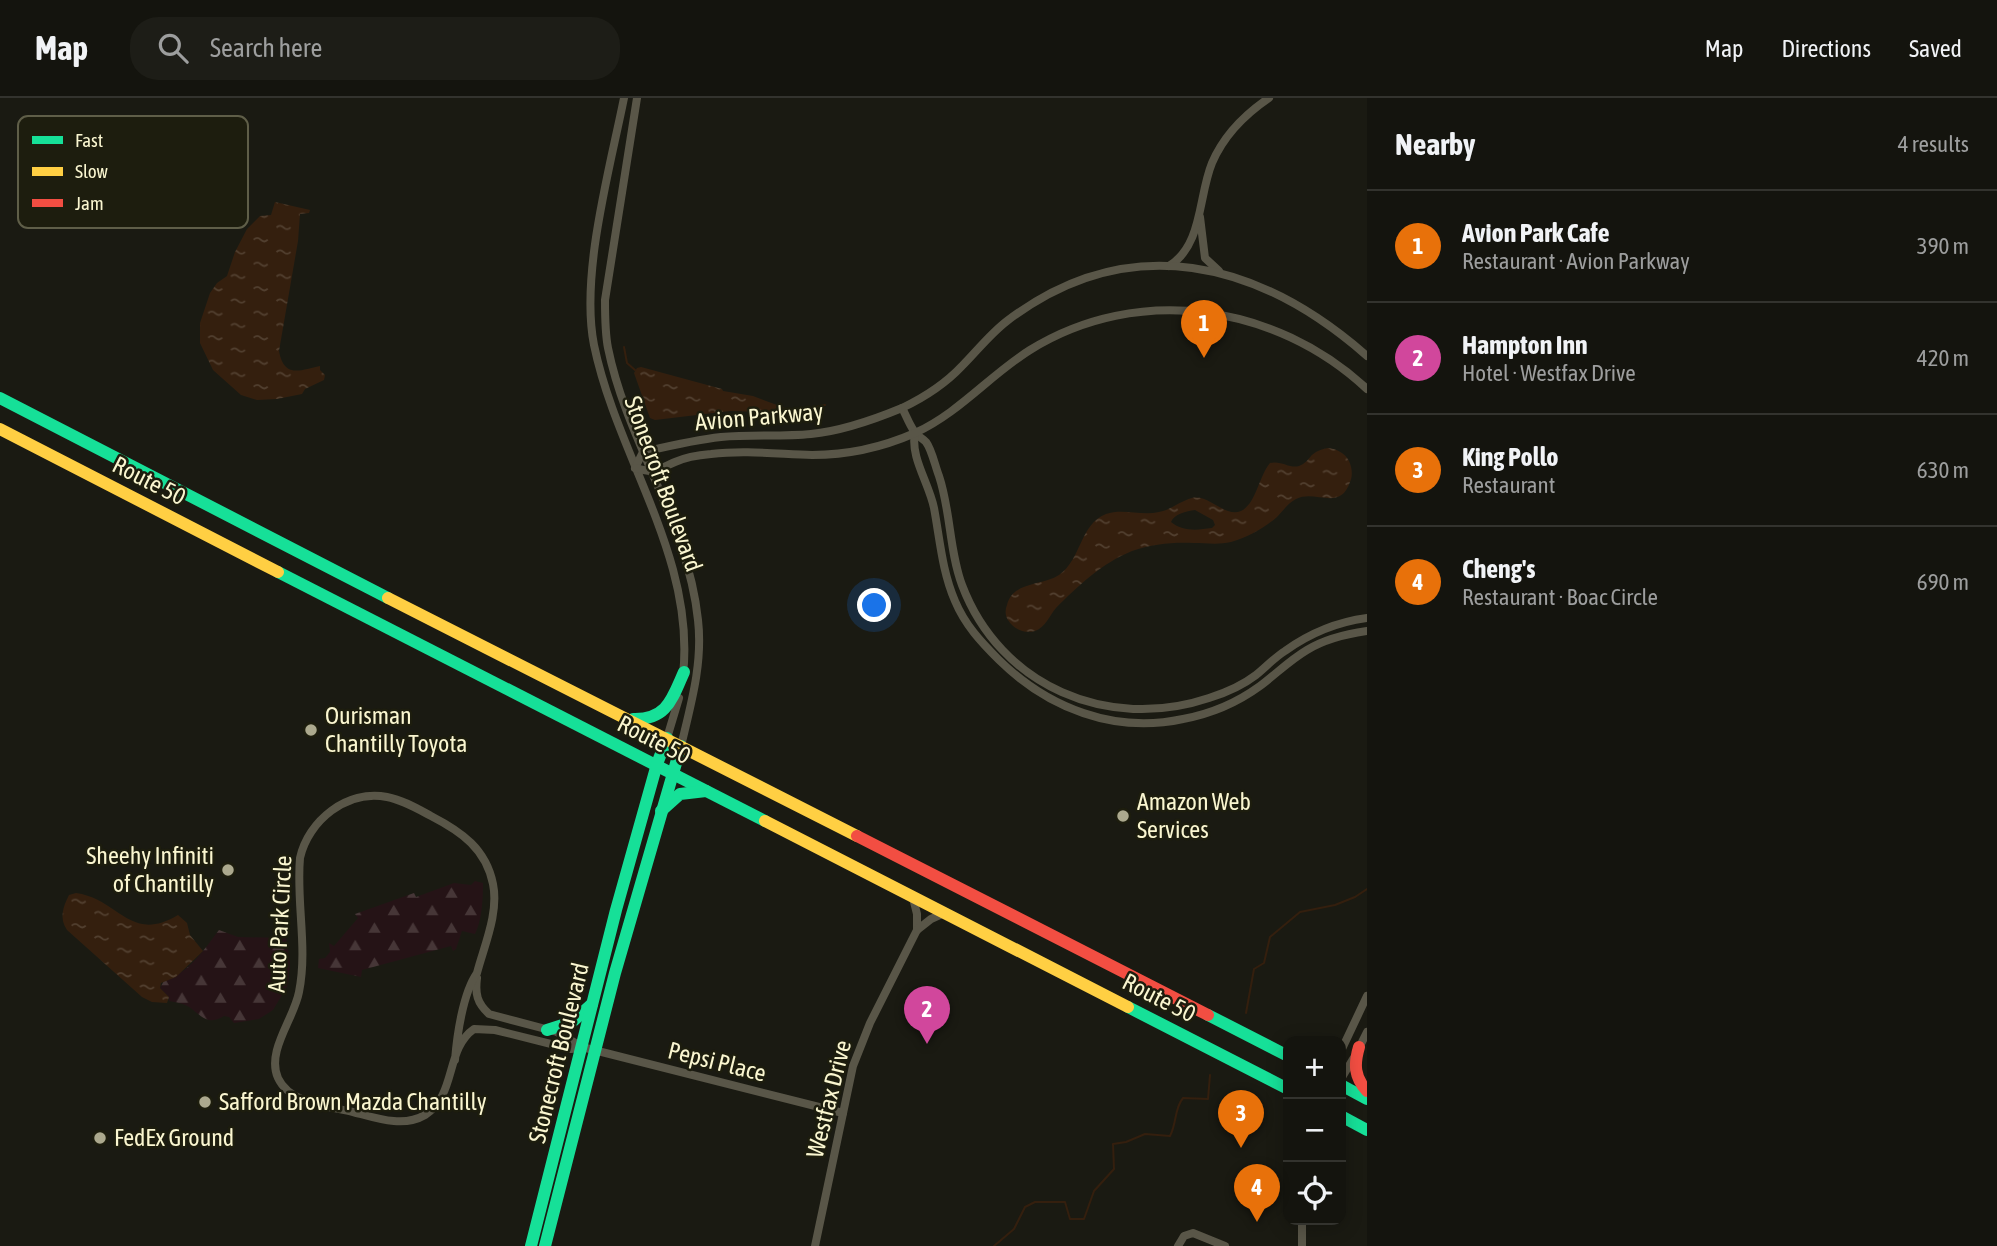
<!DOCTYPE html>
<meta charset="utf-8">
<style>
body{margin:0;font-family:"Asap Condensed",sans-serif;background:#1d1d17;color:#f1f3f6}
.controls{position:absolute;right:21px;bottom:21px;display:grid;overflow:hidden;border-radius:14px;box-shadow:0 4px 18px #0003}
.controls button{width:63px;height:63px;display:grid;place-items:center;padding:0;border:0;border-bottom:2px solid #33332e;background:#14140e;color:#f1f3f6;font:35px sans-serif}
.you{position:absolute;left:875px;top:508px;width:24px;height:24px;margin:-18px;border:5px solid #fff;border-radius:50%;background:#1a73e8;box-shadow:0 0 0 10px #1a73e833}
.badge{display:grid;place-items:center;width:46px;height:46px;border-radius:50%;background:#aca98e;color:#fff;font-size:23px;font-weight:700}
.pin{position:absolute;translate:-50% -58px;filter:drop-shadow(0 2px 4px #0008)}
.pin::after{content:'';position:absolute;top:37px;width:24px;height:21px;background:inherit;clip-path:polygon(0 0,100% 0,50% 100%)}
.list{margin:0;padding:0;list-style:none}
h2{display:flex;justify-content:space-between;align-items:center;height:91px;margin:0;padding:0 28px;font-size:30px}
h2 small{font-size:23px;font-weight:400;color:#9d9e9e}
.list li{display:grid;grid-template-columns:46px 1fr auto;gap:21px;align-items:center;box-sizing:border-box;height:112px;padding:0 28px;border-top:2px solid #33332e}
.list b{display:block;font-size:26px;white-space:nowrap}
.list p{margin:0;font-size:23px;white-space:nowrap;color:#9d9e9e}
.list em{font-size:23px;font-style:normal;color:#9d9e9e}
.icon{flex:none;width:38px;height:38px;fill:none;stroke:currentColor;stroke-width:2;stroke-linecap:round;stroke-linejoin:round}
.map{position:relative;flex:none;width:1367px;height:1148px;overflow:hidden}
header{display:flex;align-items:center;gap:42px;box-sizing:border-box;height:98px;padding:0 35px;background:#14140e;border-bottom:2px solid #33332e}
header strong{font-size:33px}
nav{display:flex;gap:38px;margin-inline-start:auto;font-size:24px}
.search{width:490px;height:63px;background:#1d1d17;display:flex;align-items:center;gap:18px;box-sizing:border-box;padding:0 24px;border-radius:28px;color:#9d9e9e;font-size:26px}
main{display:flex}
aside{flex:1;background:#14140e}
.map>svg:first-child{display:block}
.forest{fill:url(#forest-firs)}
.water{fill:url(#water-ripples);fill-rule:evenodd}
.lines{fill:none;stroke-linecap:round;stroke-linejoin:round}
.stream{stroke:#341f0e;stroke-width:2}
.street{stroke:#595648;stroke-width:8}
.fast{stroke:#16e098;stroke-width:12}
.slow{stroke:#ffcf43;stroke-width:12}
.jam{stroke:#f24e42;stroke-width:12}
.poi-dot{fill:#aca98e;stroke:#1d1d0e;stroke-width:2.5}
.labels{text-anchor:middle;stroke-width:5;stroke-linejoin:round;paint-order:stroke}
.street-label{font-size:24px;fill:#faf6d0;stroke:#1d1d0e}
.poi-label{font-size:24px;fill:#faf6d0;stroke:#1d1d0e;text-anchor:start}
.key{fill:#1d1d0e;stroke:#5f5e48;stroke-width:2}
.key-label{font-size:19px;fill:#faf6d0}
</style>
<header>
<strong>Map</strong>
<div class="search"><svg class="icon" aria-label="search" viewBox="0 0 24 24"><circle cx="10" cy="10" r="6"/><path d="M15 15l6 6"/></svg>Search here</div>
<nav><a>Map</a><a>Directions</a><a>Saved</a></nav>
</header>
<main>
<div class="map">
<svg width="1367" height="1148" viewBox="0 0 1367 1148">
<defs>
<pattern id="forest-firs" width="22" height="20" patternUnits="userSpaceOnUse" patternTransform="scale(1.75)"><rect width="22" height="20" fill="#251316"/><path d="M5 1l3.5 6h-7zM16 11l3.5 6h-7z" fill="#463637"/></pattern>
<pattern id="water-ripples" width="26" height="14" patternUnits="userSpaceOnUse" patternTransform="scale(1.75)"><rect width="26" height="14" fill="#341f0e"/><path d="M2 4q2-2 4 0t4 0M15 11q2-2 4 0t4 0" fill="none" stroke="#524030"/></pattern>
</defs>
<rect width="100%" height="100%" fill="#1a1a12"/>
<!-- forest -->
<g class="forest">
<path d="M 475,783 L 483,785 C 483,801 482,822 475,836 L 462,833 L 456,851 L 453,853 L 451,848 L 362,872 L 361,879 L 318,870 L 319,861 L 325,860 L 330,854 L 329,845 L 334,848 L 358,820 L 355,816 L 414,795 L 416,799 L 454,785 L 471,787 Z"/>
<path d="M 219,832 L 238,839 L 286,840 L 290,865 L 288,886 L 285,892 L 273,912 L 259,921 L 234,925 L 229,919 L 224,918 C 209,927 203,920 192,911 C 186,906 176,904 169,903 L 169,899 L 160,890 L 165,881 C 187,878 206,849 219,832 Z"/>
</g>
<!-- water -->
<g class="water">
<path d="M 275,104 L 310,112 L 309,115 L 300,116 L 298,143 L 279,253 C 284,281 301,272 320,268 L 320,272 L 325,277 L 324,282 L 305,291 L 302,296 L 277,301 L 257,302 L 241,297 L 213,272 L 200,245 L 200,225 L 210,195 L 217,185 L 227,178 L 235,154 L 247,131 L 260,118 L 271,117 Z"/>
<path d="M 641,269 L 722,291 L 723,293 L 753,298 L 785,310 L 799,311 L 801,315 L 730,313 L 655,322 L 650,320 L 634,275 L 637,270 Z"/>
<path d="M 1328,350 C 1337,351 1345,355 1349,363 C 1352,370 1353,377 1350,384 C 1340,414 1315,391 1296,401 C 1288,405 1283,413 1277,419 C 1263,431 1248,439 1231,444 C 1218,447 1206,445 1194,445 C 1173,444 1152,446 1132,453 C 1102,465 1078,488 1056,510 C 1049,518 1046,529 1035,533 C 1025,536 1013,531 1008,522 C 1005,517 1005,512 1007,507 C 1013,483 1042,488 1059,477 C 1082,461 1079,427 1106,416 C 1123,410 1141,418 1159,414 C 1171,412 1180,403 1192,400 C 1209,396 1225,420 1241,413 C 1256,406 1259,378 1270,365 C 1281,362 1290,371 1299,368 C 1312,363 1307,354 1328,350 ZM 1195,412 L 1213,422 L 1215,427 L 1212,430 C 1198,432 1183,434 1171,424 C 1174,416 1186,413 1195,412 Z"/>
<path d="M 76,795 C 119,801 130,846 178,817 L 187,825 L 190,837 L 203,853 L 176,879 L 161,885 L 160,890 L 169,899 L 167,905 L 152,904 L 142,899 L 67,832 C 59,820 63,809 69,797 Z"/>
</g>
<g class="lines">
<!-- stream -->
<g class="stream">
<path d="M 624,249 L 627,265 L 635,272"/>
<path d="M 800,313 L 825,307"/>
<path d="M 1246,915 L 1254,871 L 1264,865 L 1270,839 L 1300,814 L 1335,807 L 1355,799 L 1367,791"/>
<path d="M 994,1148 L 1014,1131 L 1025,1109 L 1035,1104 L 1065,1104 L 1070,1121 L 1084,1121 L 1094,1093 L 1114,1071 L 1113,1046 L 1126,1044 L 1145,1036 L 1170,1038 C 1177,1025 1174,1011 1183,1000 L 1208,1001 L 1210,977"/>
</g>
<!-- street -->
<g class="street">
<path d="M 624,0 C 610,70 580,177 594,247 C 617,359 696,459 683,577"/>
<path d="M 637,0 L 605,202 C 605,218 605,235 608,250 C 627,344 688,425 698,522 C 703,565 691,606 681,648"/>
<path d="M 1200,119 L 1205,160 L 1219,173"/>
<path d="M 1169,168 C 1203,147 1198,99 1212,65 C 1224,37 1244,17 1269,0"/>
<path d="M 902,310 C 906,317 909,326 914,333 C 917,338 922,340 926,344 C 932,352 935,368 939,378 C 951,414 949,452 962,487 C 1000,588 1108,634 1209,600 C 1225,595 1243,587 1256,577 C 1266,569 1274,560 1285,553 C 1310,535 1337,524 1367,520"/>
<path d="M 915,335 C 910,359 929,385 934,410 C 940,442 942,473 955,503 C 965,527 981,544 999,562 C 1048,610 1114,636 1183,621 C 1210,616 1238,604 1260,588 C 1276,576 1290,562 1307,552 C 1325,541 1346,536 1367,533"/>
<path d="M 635,370 L 643,354 C 669,348 694,342 721,339 C 751,336 781,339 811,336 C 842,333 873,322 902,310 C 923,300 946,285 962,268 C 977,253 990,236 1007,223 C 1129,130 1259,163 1367,258"/>
<path d="M 635,370 C 640,371 646,373 651,373 C 658,373 668,367 675,364 C 686,359 699,357 711,356 C 745,352 778,356 812,357 C 846,357 883,349 915,335 C 959,315 990,277 1030,252 C 1138,185 1276,206 1367,291"/>
<path d="M 667,640 L 679,600"/>
<path d="M 913,800 L 917,816 L 917,832"/>
<path d="M 477,880 C 475,896 477,905 489,916 L 557,934 L 582,949 L 843,1015"/>
<path d="M 1359,950 L 1367,934"/>
<path d="M 1341,953 L 1367,898"/>
<path d="M 455,962 C 457,937 463,895 477,875 C 484,848 499,815 493,786 C 486,751 462,734 431,718 C 418,711 403,702 387,699 C 347,691 308,723 300,760 C 296,804 308,850 299,894 C 294,921 266,953 278,980 C 290,1006 328,1008 353,1014 C 376,1020 403,1030 425,1017 C 457,997 445,951 474,931 L 495,932 L 571,951 L 582,949"/>
<path d="M 1341,981 L 1353,961"/>
<path d="M 1302,1122 L 1302,1148"/>
<path d="M 815,1148 L 853,968 L 870,925 L 917,832 L 931,821 L 942,816"/>
<path d="M 1178,1148 L 1184,1138 L 1193,1135 L 1225,1148"/>
</g>
<!-- fast -->
<g class="fast">
<path d="M 0,300 L 388,500"/>
<path d="M 278,474 L 765,723"/>
<path d="M 633,621 C 667,622 672,601 684,574"/>
<path d="M 661,713 L 680,696 L 706,693"/>
<path d="M 1128,909 L 1288,991"/>
<path d="M 1208,917 L 1288,958"/>
<path d="M 547,932 L 572,924 L 592,906"/>
<path d="M 1341,987 L 1367,1001"/>
<path d="M 1341,1018 L 1367,1032"/>
<path d="M 531,1148 L 616,812 L 657,666 L 667,640"/>
<path d="M 545,1148 L 615,875 L 681,648"/>
</g>
<!-- slow -->
<g class="slow">
<path d="M 0,331 L 278,474"/>
<path d="M 388,500 L 857,738"/>
<path d="M 765,723 L 1128,909"/>
</g>
<!-- jam -->
<g class="jam">
<path d="M 857,738 L 1208,917"/>
<path d="M 1359,949 C 1354,966 1354,979 1367,993"/>
</g>
</g>
<!-- markers -->
<g class="poi-dot">
<circle cx="311" cy="632" r="7"/>
<circle cx="1123" cy="718" r="7"/>
<circle cx="228" cy="772" r="7"/>
<circle cx="205" cy="1004" r="7"/>
<circle cx="100" cy="1040" r="7"/>
</g>
<g class="labels">
<!-- street labels -->
<g class="street-label">
<text transform="translate(759 319) rotate(-5)" y="8">Avion Parkway</text>
<text transform="translate(149 383) rotate(27)" y="8">Route 50</text>
<text transform="translate(663 386) rotate(70)" y="8">Stonecroft Boulevard</text>
<text transform="translate(654 642) rotate(27)" y="8">Route 50</text>
<text transform="translate(280 826) rotate(-87)" y="8">Auto Park Circle</text>
<text transform="translate(1159 900) rotate(27)" y="8">Route 50</text>
<text transform="translate(559 955) rotate(-76)" y="8">Stonecroft Boulevard</text>
<text transform="translate(717 964) rotate(14)" y="8">Pepsi Place</text>
<text transform="translate(829 1001) rotate(-76)" y="8">Westfax Drive</text>
</g>
<!-- poi labels -->
<g class="poi-label">
<text x="325" y="626">Ourisman<tspan x="325" dy="28">Chantilly Toyota</tspan></text>
<text x="1137" y="712">Amazon Web<tspan x="1137" dy="28">Services</tspan></text>
<text x="214" y="766" text-anchor="end">Sheehy Infiniti<tspan x="214" dy="28">of Chantilly</tspan></text>
<text x="219" y="1012">Safford Brown Mazda Chantilly</text>
<text x="114" y="1048">FedEx Ground</text>
</g>
</g>
<!-- legend -->
<rect x="18" y="18" width="230" height="112" rx="10" class="key"/>
<rect x="32" y="38" width="31" height="8" fill="#16e098"/>
<rect x="32" y="69" width="31" height="9" fill="#ffcf43"/>
<rect x="32" y="101" width="31" height="8" fill="#f24e42"/>
<g class="key-label">
<text x="75" y="49">Fast</text>
<text x="75" y="80">Slow</text>
<text x="75" y="112">Jam</text>
</g>
</svg>
<div class="controls">
<button>+</button>
<button>−</button>
<button><svg class="icon" aria-label="locate" viewBox="0 0 24 24"><circle cx="12" cy="12" r="6"/><path d="M12 2v4M12 18v4M2 12h4M18 12h4"/></svg></button>
</div>
<div class="you"></div>
<div class="pin badge" style="left:1204px;top:260px;background:#e8710a">1</div>
<div class="pin badge" style="left:927px;top:946px;background:#d1479c">2</div>
<div class="pin badge" style="left:1241px;top:1050px;background:#e8710a">3</div>
<div class="pin badge" style="left:1257px;top:1124px;background:#e8710a">4</div>
</div>
<aside>
<h2>Nearby<small>4 results</small></h2>
<ul class="list">
<li><span class="badge" style="background:#e8710a">1</span><div><b>Avion Park Cafe</b><p>Restaurant · Avion Parkway</p></div><em>390 m</em></li>
<li><span class="badge" style="background:#d1479c">2</span><div><b>Hampton Inn</b><p>Hotel · Westfax Drive</p></div><em>420 m</em></li>
<li><span class="badge" style="background:#e8710a">3</span><div><b>King Pollo</b><p>Restaurant</p></div><em>630 m</em></li>
<li><span class="badge" style="background:#e8710a">4</span><div><b>Cheng's</b><p>Restaurant · Boac Circle</p></div><em>690 m</em></li>
</ul>
</aside>
</main>
